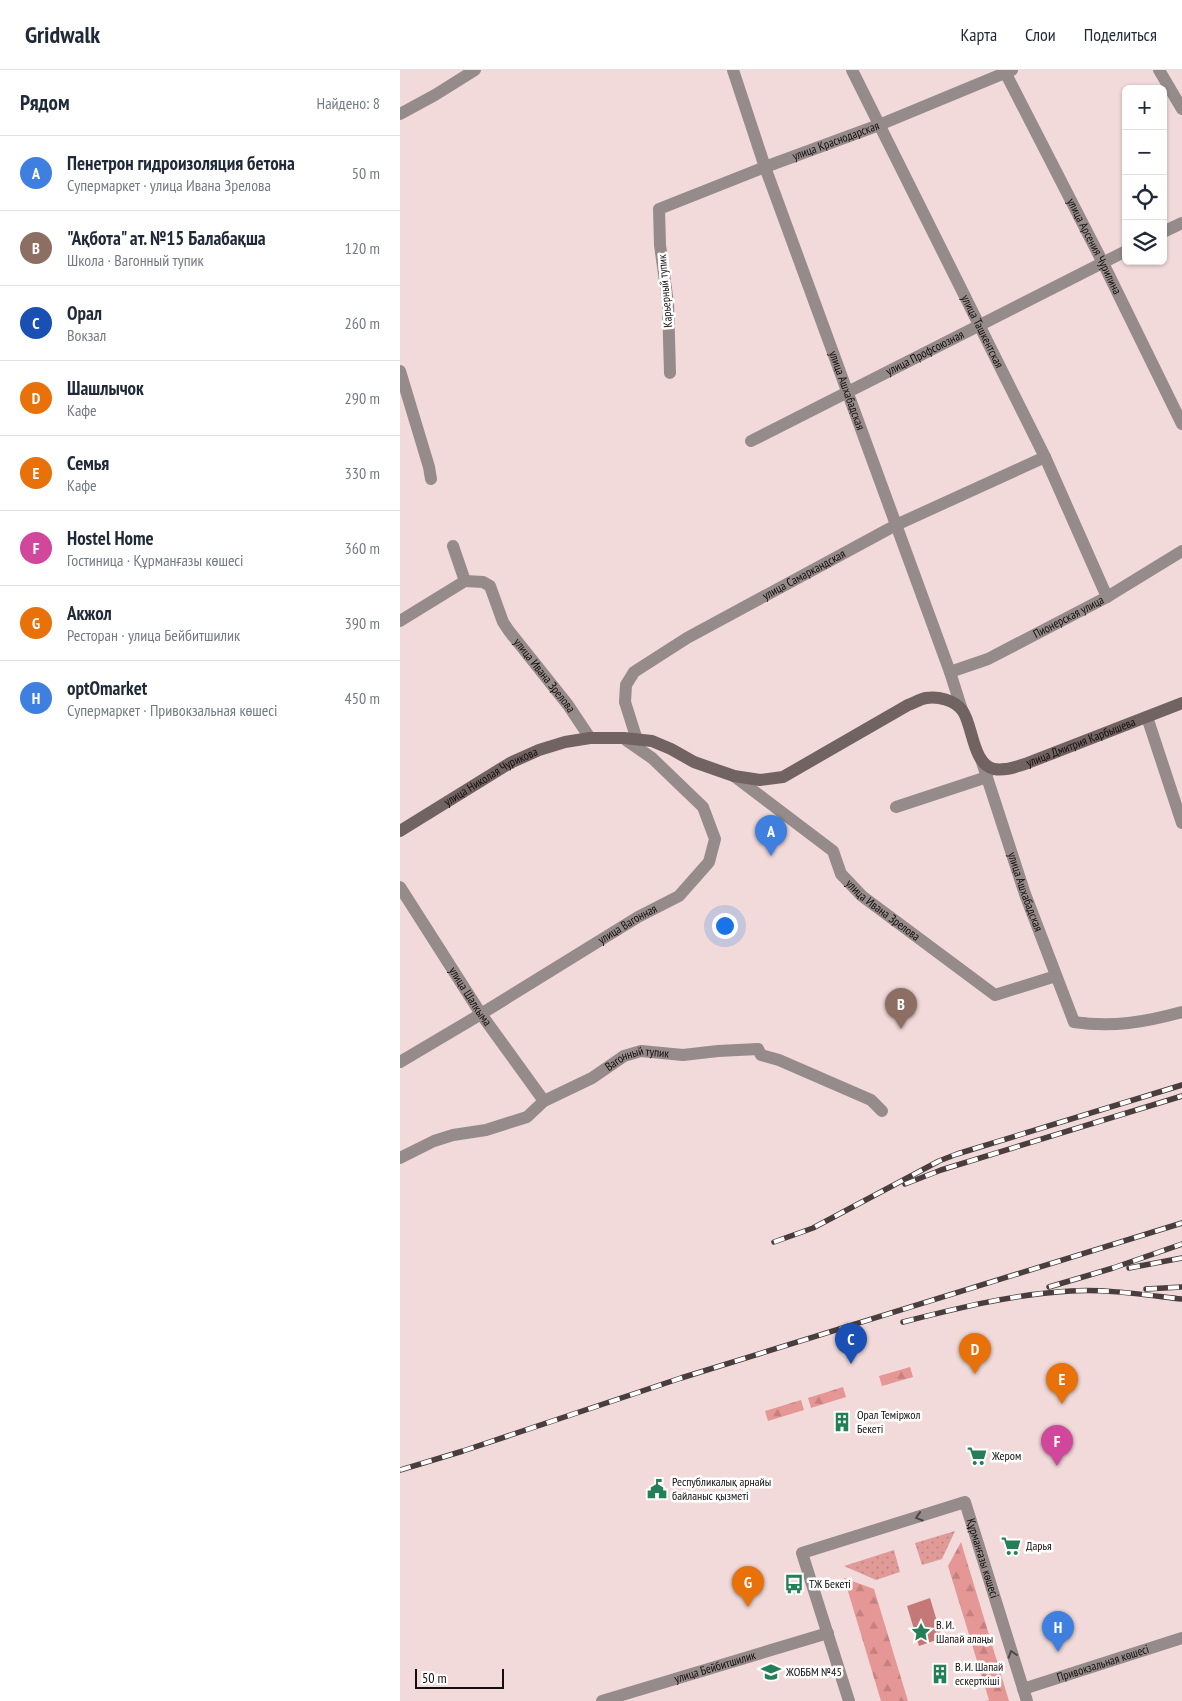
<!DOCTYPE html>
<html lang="ru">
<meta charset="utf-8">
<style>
body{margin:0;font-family:"PT Sans Narrow",sans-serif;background:#f2f2f3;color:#1f2937}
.controls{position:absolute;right:15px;top:15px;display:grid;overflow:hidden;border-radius:8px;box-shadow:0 1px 4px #0004}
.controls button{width:45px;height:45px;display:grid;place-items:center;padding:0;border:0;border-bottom:1px solid #e0e1e3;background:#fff;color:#1f2937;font:25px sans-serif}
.scale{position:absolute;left:15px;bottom:12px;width:89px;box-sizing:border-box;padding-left:5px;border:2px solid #160e0e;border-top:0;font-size:14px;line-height:18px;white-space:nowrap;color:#160e0e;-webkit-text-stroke:4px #fff;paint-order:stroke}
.you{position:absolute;left:324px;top:855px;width:18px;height:18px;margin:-12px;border:4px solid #fff;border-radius:50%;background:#1a73e8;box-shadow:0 0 0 8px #1a73e833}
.badge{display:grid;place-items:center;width:32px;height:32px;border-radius:50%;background:#0f766e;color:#fff;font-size:16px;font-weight:700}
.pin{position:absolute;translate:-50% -41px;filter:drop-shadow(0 1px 2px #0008)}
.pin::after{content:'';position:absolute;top:26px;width:18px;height:15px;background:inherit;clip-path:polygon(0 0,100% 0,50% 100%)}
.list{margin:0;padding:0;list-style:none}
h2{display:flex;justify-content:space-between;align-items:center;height:65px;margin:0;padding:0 20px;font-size:21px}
h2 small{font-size:16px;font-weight:400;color:#747a83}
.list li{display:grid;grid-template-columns:32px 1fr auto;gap:15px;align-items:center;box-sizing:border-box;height:75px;padding:0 20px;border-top:1px solid #e0e1e3}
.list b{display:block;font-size:19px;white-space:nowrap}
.list p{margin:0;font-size:16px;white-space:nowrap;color:#747a83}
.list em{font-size:16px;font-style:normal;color:#747a83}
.icon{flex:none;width:28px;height:28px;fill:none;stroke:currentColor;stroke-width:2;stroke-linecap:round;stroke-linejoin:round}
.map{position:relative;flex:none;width:782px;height:1631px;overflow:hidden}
header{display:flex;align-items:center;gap:30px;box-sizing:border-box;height:70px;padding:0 25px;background:#fff;border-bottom:1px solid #e0e1e3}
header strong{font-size:24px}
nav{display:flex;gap:28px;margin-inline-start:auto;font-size:18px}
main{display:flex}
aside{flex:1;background:#fff}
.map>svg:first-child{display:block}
.grass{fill:url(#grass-dots)}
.forest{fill:url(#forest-firs)}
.water{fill:#c47978}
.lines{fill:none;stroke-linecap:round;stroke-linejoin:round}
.street{stroke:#958b8b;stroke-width:12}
.secondary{stroke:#716362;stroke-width:12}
.rail-casing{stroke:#493d3d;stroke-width:5.5}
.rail{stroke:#fff;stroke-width:4;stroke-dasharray:11;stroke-linecap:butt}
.oneway{stroke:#4f4646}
.labels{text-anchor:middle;stroke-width:5;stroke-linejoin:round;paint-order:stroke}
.street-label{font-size:12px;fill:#160e0e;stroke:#fff}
.poi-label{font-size:12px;fill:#160e0e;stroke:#fff;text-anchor:start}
</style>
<header>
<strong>Gridwalk</strong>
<nav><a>Карта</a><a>Слои</a><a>Поделиться</a></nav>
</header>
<main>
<aside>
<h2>Рядом<small>Найдено: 8</small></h2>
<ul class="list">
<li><span class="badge" style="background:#3f7fe0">A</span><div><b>Пенетрон гидроизоляция бетона</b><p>Супермаркет · улица Ивана Зрелова</p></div><em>50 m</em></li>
<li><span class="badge" style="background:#8d6e63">B</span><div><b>&quot;Ақбота&quot; ат. №15 Балабақша</b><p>Школа · Вагонный тупик</p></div><em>120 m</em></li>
<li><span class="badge" style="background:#1a4fb4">C</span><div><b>Орал</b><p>Вокзал</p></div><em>260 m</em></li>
<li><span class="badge" style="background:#e8710a">D</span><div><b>Шашлычок</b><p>Кафе</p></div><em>290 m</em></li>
<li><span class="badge" style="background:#e8710a">E</span><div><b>Семья</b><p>Кафе</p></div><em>330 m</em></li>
<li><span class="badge" style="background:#d1479c">F</span><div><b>Hostel Home</b><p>Гостиница · Құрманғазы көшесі</p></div><em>360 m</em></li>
<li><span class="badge" style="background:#e8710a">G</span><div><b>Акжол</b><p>Ресторан · улица Бейбитшилик</p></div><em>390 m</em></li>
<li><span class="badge" style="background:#3f7fe0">H</span><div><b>optOmarket</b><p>Супермаркет · Привокзальная көшесі</p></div><em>450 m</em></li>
</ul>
</aside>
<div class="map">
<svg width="782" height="1631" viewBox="0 0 782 1631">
<defs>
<pattern id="grass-dots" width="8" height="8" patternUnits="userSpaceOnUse" patternTransform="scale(1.25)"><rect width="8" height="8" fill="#e09b98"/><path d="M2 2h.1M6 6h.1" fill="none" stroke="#bf8482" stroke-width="1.8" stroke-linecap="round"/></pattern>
<pattern id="forest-firs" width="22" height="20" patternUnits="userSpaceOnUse" patternTransform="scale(1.25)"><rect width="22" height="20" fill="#e59795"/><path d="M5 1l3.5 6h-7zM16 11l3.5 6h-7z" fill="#c4817f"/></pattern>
</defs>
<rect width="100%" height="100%" fill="#f1dad9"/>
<!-- grass -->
<g class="grass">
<path d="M 555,1461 L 542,1489 L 522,1495 L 515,1473 Z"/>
<path d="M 494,1480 L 500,1502 L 476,1510 L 444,1496 Z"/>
</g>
<!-- forest -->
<g class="forest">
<path d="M 510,1297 L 513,1307 L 482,1316 L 479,1306 Z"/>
<path d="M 443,1317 L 446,1327 L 411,1338 L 408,1328 Z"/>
<path d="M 401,1330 L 404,1340 L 368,1351 L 365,1341 Z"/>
<path d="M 561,1472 L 609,1631 L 586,1631 L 589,1630 L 548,1496 Z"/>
<path d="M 444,1508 L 474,1519 L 508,1631 L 481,1631 Z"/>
</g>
<!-- water -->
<path class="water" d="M 530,1528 L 542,1568 L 519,1576 L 507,1536 Z"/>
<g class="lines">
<!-- street -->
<g class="street">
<path id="s1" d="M 333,0 L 365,97 L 550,602 L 562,640"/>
<path id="s2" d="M 452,0 L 645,387 L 707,527"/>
<path id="s3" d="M 604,0 L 703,193 L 782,354"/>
<path d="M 759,0 L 782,39"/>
<path d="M 0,44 L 35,25 L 75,0"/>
<path d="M 763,162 L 782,153"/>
<path d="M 0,301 L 29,397 L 31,409"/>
<path id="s4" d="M 270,303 L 268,233 L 260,175 L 259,139 L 365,97 L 479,55 L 612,0"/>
<path id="s5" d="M 351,371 L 726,181"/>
<path id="s6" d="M 53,476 L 65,511 L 83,512 L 90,516 L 103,552 L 109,561 L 168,635 L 190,668"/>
<path d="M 0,551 L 65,511"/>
<path id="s7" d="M 550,602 L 588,589 L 707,527 L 782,481"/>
<path d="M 747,647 L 782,753"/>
<path id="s8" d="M 237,670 L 225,632 L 226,615 L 234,602 L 287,568 L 496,455 L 645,387"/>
<path id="s9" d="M 581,689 L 625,824 L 674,952 C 712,958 745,952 782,942"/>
<path id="s10" d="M 334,706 L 433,781 L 441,804 L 462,826 L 595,925 L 656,906"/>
<path d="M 496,737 L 587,707"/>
<path id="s11" d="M 0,817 L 81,944 L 144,1031"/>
<path id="s12" d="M 0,992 L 81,944 L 238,847 L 279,826 L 309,792 L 315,769 L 303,737 L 252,688 L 226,670"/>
<path id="s13" d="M 0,1088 L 34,1071 L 53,1065 L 86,1060 L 127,1047 L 144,1031 L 192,1008 L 224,986 L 241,981 L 283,985 L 318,981 L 358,979 L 361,985 L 379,990 L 471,1030 L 482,1041"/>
<path id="s14" d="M 623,1619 L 782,1568"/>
<path id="s15" d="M 202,1631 L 428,1563"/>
<path id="s16" d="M 449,1631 L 402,1483 L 565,1432 L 627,1631"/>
</g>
<!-- secondary -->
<path class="secondary" id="s17" d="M 0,761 L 110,693 L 139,680 L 165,672 L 190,668 L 224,668 L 252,671 L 271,679 L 294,692 L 334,706 L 360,710 L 383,707 L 508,635 C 514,633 520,629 526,628 C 538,626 554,630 562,640 C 573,654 572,694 594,699 C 605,701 615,697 625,694 L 782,633"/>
<defs>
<g id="rail">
<path d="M 505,1114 L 541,1100 L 782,1026"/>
<path d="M 374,1172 L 413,1158 L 539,1091 L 557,1084 L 782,1015"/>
<path d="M 729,1198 L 782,1188"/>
<path d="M 649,1217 L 713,1198 L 782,1174"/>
<path d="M 746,1219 L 782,1217"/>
<path d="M 503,1252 C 558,1238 614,1224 671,1221 C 708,1219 746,1225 782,1229"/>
<path d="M 0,1400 L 63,1381 L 281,1308 L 782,1153"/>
</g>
</defs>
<!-- rail casing -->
<use href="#rail" class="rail-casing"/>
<!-- rail -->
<use href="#rail" class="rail"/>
</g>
<!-- one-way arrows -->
<defs><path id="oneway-chevron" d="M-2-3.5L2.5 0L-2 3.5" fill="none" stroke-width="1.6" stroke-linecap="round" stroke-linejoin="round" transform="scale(1.25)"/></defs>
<g class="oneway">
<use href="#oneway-chevron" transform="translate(519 1447) rotate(163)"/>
<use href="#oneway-chevron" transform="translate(612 1584) rotate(-108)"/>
</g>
<!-- icons -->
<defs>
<symbol id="building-bare" viewBox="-9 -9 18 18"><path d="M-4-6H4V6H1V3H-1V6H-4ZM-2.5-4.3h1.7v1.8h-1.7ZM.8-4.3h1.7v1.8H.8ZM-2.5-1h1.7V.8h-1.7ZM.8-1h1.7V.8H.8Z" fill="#227f56" stroke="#fff" stroke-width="2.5" paint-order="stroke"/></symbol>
<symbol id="supermarket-bare" viewBox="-9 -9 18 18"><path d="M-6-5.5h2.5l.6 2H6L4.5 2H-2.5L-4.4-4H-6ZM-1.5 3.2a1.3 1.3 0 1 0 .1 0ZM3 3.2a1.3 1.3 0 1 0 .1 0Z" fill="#227f56" stroke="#fff" stroke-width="2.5" paint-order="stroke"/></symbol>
<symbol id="civic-bare" viewBox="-9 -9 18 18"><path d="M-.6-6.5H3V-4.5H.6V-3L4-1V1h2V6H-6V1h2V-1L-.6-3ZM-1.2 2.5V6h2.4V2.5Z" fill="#227f56" stroke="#fff" stroke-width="2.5" paint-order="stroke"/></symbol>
<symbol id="bus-bare" viewBox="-9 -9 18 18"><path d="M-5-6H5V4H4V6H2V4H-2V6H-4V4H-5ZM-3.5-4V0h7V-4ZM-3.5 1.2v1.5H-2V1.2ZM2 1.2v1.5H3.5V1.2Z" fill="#227f56" stroke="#fff" stroke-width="2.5" paint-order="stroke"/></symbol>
<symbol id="sight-bare" viewBox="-9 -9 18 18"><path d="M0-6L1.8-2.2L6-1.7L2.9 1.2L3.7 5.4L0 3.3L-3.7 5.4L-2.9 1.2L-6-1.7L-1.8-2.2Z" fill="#227f56" stroke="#fff" stroke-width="2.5" paint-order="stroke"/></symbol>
<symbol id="school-bare" viewBox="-9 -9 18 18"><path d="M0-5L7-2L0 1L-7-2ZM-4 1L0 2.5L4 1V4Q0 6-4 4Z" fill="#227f56" stroke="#fff" stroke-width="2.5" paint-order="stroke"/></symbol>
</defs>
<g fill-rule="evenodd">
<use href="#building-bare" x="428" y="1338" width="28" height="28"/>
<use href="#supermarket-bare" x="563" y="1372" width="28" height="28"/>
<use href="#civic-bare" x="243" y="1405" width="28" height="28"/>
<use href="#supermarket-bare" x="597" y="1462" width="28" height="28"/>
<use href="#bus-bare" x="380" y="1500" width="28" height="28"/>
<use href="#sight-bare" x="507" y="1548" width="28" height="28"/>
<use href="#school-bare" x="357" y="1588" width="28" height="28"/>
<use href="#building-bare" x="526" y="1590" width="28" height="28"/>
</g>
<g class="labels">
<!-- street labels -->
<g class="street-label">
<text dy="4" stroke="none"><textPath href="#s4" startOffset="354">улица Краснодарская</textPath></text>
<text dy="4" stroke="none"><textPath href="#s3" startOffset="198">улица Арсения Чурилина</textPath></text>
<text transform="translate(265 221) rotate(-95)" y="4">Карьерный тупик</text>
<text dy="4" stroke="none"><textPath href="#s2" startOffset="292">улица Ташкентская</textPath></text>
<text dy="4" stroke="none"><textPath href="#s5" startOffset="195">улица Профсоюзная</textPath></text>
<text dy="4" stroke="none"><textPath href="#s1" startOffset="340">улица Ашхабадская</textPath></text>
<text dy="4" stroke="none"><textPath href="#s8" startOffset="268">улица Самаркандская</textPath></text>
<text dy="4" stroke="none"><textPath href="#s7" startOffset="131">Пионерская улица</textPath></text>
<text dy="4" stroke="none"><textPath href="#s6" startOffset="169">улица Ивана Зрелова</textPath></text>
<text dy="4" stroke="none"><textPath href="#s17" startOffset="779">улица Дмитрия Карбышева</textPath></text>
<text dy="4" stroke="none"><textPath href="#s17" startOffset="106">улица Николая Чурикова</textPath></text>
<text dy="4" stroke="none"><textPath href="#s9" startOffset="140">улица Ашхабадская</textPath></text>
<text dy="4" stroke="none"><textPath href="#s10" startOffset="204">улица Ивана Зрелова</textPath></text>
<text dy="4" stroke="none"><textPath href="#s12" startOffset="266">улица Вагонная</textPath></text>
<text dy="4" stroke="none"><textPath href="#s11" startOffset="130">улица Шалкыма</textPath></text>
<text dy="4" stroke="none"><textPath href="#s13" startOffset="262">Вагонный тупик</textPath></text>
<text dy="4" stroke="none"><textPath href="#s16" startOffset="385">Құрманғазы көшесі</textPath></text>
<text dy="4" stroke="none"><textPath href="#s14" startOffset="84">Привокзальная көшесі</textPath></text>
<text dy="4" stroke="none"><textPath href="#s15" startOffset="118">улица Бейбитшилик</textPath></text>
</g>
<!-- poi labels -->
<g class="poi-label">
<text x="457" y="1349">Орал Теміржол<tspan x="457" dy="14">Бекеті</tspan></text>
<text x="592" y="1390">Жером</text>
<text x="272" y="1416">Республикалық арнайы<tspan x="272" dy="14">байланыс қызметі</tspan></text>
<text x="626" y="1480">Дарья</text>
<text x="409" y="1518">ТЖ Бекеті</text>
<text x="536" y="1559">В. И.<tspan x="536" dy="14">Шапай алаңы</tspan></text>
<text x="555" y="1601">В. И. Шапай<tspan x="555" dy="14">ескерткіші</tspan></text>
<text x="386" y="1606">ЖОББМ №45</text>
</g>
</g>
</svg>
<div class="controls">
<button>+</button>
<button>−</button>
<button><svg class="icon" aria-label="locate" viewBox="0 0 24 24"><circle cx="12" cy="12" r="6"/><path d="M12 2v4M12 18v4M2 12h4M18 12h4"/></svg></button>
<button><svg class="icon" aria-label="layers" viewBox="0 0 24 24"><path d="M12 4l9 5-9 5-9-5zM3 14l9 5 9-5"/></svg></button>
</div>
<div class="scale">50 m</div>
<div class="you"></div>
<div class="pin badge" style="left:371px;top:786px;background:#3f7fe0">A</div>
<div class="pin badge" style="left:501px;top:959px;background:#8d6e63">B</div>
<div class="pin badge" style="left:451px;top:1294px;background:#1a4fb4">C</div>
<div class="pin badge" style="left:575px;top:1304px;background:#e8710a">D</div>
<div class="pin badge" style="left:662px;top:1334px;background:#e8710a">E</div>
<div class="pin badge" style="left:657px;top:1396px;background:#d1479c">F</div>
<div class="pin badge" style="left:348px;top:1537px;background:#e8710a">G</div>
<div class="pin badge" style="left:658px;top:1582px;background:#3f7fe0">H</div>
</div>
</main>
